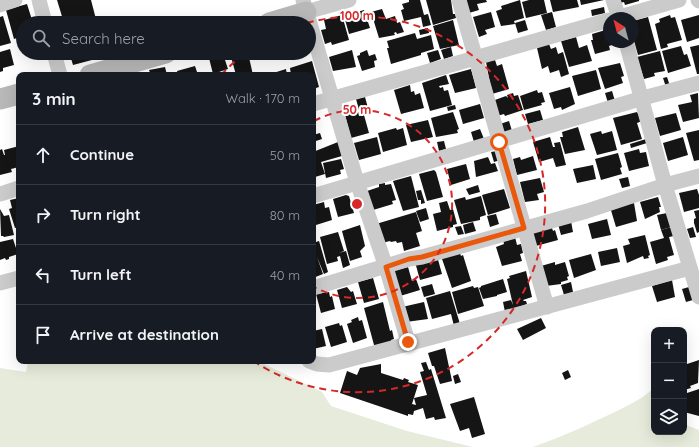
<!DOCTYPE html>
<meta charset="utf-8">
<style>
body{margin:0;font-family:Quicksand,sans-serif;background:#242831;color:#f1f3f6}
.controls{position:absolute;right:12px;bottom:12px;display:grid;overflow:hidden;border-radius:8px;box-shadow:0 4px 16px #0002}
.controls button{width:36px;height:36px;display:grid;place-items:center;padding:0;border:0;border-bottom:1px solid #363941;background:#171b24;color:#f1f3f6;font:20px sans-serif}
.compass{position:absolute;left:603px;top:12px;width:36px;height:36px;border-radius:50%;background:#171b24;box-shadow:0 4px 16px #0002;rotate:324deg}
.stop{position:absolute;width:12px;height:12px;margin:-9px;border:3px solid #ea580c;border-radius:50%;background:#fff}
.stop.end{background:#ea580c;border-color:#fff;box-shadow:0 1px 4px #0008}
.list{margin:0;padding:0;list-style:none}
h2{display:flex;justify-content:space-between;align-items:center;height:52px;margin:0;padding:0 16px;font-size:17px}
h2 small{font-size:13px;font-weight:400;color:#9ea1a6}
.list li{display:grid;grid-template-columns:26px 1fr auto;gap:12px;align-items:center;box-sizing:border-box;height:60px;padding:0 16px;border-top:1px solid #363941}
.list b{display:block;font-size:15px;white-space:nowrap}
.list em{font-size:13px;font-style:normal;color:#9ea1a6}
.icon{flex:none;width:22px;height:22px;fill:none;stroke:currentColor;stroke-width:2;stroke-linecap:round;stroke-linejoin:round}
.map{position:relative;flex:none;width:699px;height:447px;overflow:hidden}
.search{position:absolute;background:#171b24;box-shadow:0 4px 16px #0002;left:16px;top:16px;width:300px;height:44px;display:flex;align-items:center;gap:10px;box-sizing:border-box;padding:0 14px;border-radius:22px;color:#9ea1a6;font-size:15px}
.panel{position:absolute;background:#171b24;box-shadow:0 4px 16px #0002;left:16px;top:72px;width:300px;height:292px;border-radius:8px}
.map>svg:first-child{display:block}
.green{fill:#e6ebdb}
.building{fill:#151515}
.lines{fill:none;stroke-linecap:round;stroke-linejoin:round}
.street{stroke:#cbcbcb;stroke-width:15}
.secondary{stroke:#b8b8b8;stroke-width:21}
.route{stroke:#ea580c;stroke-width:5}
.ring{fill:none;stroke:#d62828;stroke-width:2;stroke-dasharray:7 5}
.centre{fill:#d62828;stroke:#fff;stroke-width:2}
.ring-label{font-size:12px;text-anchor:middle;font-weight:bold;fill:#d62828;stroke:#fff;stroke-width:4;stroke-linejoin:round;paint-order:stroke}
</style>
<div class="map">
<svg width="699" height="447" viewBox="0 0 699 447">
<rect width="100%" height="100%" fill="#fff"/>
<!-- green -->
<g class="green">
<path d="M 28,361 L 258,361 L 322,392 L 331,406 L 407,431 L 473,447 L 0,447 L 0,368 L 26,372 Z"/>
<path d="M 654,387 L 654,432 L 684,432 L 684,424 L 699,430 L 699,447 L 533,447 C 564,436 592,423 621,409 C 632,403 646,397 654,387 Z"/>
</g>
<!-- building -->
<g class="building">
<path d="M 57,0 L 91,0 L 97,23 L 64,23 Z"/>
<path d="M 409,0 L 420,0 L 424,15 L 428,14 L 431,25 L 423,27 L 421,17 L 404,21 L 401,10 L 404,9 L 402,4 L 409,2 Z"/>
<path d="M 426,0 L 451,0 L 453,14 L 455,14 L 456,18 L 433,25 Z"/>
<path d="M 466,0 L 486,0 L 487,2 L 477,4 L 479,10 L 469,13 Z"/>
<path d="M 520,0 L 524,18 L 514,21 L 515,24 L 501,26 L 496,11 L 502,9 L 501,6 Z"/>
<path d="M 529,0 L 544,0 L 547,13 L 526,18 L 522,2 Z"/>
<path d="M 550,0 L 577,0 L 579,7 L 553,12 Z"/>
<path d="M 580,0 L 604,0 L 581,5 Z"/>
<path d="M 619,0 L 639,0 L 639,1 L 625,5 L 624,2 L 620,3 Z"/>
<path d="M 27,4 L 33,23 L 23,23 L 23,36 L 14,39 L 6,10 Z"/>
<path d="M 604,7 L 605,13 L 592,16 L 591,10 Z"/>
<path d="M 382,9 L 386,19 L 395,16 L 397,23 L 400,22 L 404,32 L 397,34 L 396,32 L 394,33 L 395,35 L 379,38 L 371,12 Z"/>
<path d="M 364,10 L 370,28 L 349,34 L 344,16 Z"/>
<path d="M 491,12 L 495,27 L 485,30 L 487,34 L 479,37 L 473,17 Z"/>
<path d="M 552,12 L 556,27 L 546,30 L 541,15 Z"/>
<path d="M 342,15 L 349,40 L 332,45 L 331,42 L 325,44 L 321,30 L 326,29 L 324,20 Z"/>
<path d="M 670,15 L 671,18 L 675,17 L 682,40 L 667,44 L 668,47 L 661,49 L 655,24 L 660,22 L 659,19 Z"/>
<path d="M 699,15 L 699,38 L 687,42 L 681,20 Z"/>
<path d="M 3,16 L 11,43 L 0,46 L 0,17 Z"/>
<path d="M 648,17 L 657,50 L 638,55 L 633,37 L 633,21 Z"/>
<path d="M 453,20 L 459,45 L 440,49 L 433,26 Z"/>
<path d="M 525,20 L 528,30 L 518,33 L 515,23 Z"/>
<path d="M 428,28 L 429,33 L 420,35 L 419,30 Z"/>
<path d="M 609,29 L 609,42 L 614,42 L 615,44 L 609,46 L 610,50 L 595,54 L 591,40 L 593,40 L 592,34 Z"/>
<path d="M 415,33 L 417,39 L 431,35 L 434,49 L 421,53 L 421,55 L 391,64 L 387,48 L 389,48 L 387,41 Z"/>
<path d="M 576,37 L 579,48 L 587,45 L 592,61 L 569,67 L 561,41 Z"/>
<path d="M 549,44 L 551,49 L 556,47 L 558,54 L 563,52 L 569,74 L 561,77 L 559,70 L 550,73 L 548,66 L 542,69 L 537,48 Z"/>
<path d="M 699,45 L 699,74 L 697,74 L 690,47 Z"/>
<path d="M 681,46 L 684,55 L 687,54 L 691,66 L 668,73 L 662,51 Z"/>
<path d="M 451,47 L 453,56 L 444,59 L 441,50 Z"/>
<path d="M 10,49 L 14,65 L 3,68 L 3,71 L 0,72 L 0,52 Z"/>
<path d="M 352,50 L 356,67 L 333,71 L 329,57 Z"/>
<path d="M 367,50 L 369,56 L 375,54 L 377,60 L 374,61 L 375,67 L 362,71 L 357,56 L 360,55 L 360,53 Z"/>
<path d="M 438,50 L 441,59 L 430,63 L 427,53 Z"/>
<path d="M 660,51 L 665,71 L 654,73 L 655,76 L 644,79 L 637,57 Z"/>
<path d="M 65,53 L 106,53 L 107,56 L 73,65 L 70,55 L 66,56 Z"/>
<path d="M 212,53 L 220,53 L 221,58 L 224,57 L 228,69 L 213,74 L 208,54 Z"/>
<path d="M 230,53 L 248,53 L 253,75 L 236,75 Z"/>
<path d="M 258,53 L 271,53 L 259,57 Z"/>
<path d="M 285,53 L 305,53 L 305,55 L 288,60 Z"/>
<path d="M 495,60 L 497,66 L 502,64 L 509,89 L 492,94 L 486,62 Z"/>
<path d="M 312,61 L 319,87 L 313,89 L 313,75 L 291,75 L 290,68 Z"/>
<path d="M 620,63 L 624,76 L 621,77 L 623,83 L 605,89 L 598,68 Z"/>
<path d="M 195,66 L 198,75 L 178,75 L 177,71 Z"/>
<path d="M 165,67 L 167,75 L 151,75 L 149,70 Z"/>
<path d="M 286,69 L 287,75 L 267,75 Z"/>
<path d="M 471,69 L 476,88 L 455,93 L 449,75 Z"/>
<path d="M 596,70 L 601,89 L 578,96 L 572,76 Z"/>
<path d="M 446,75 L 449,84 L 439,86 L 440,88 L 443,87 L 444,91 L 448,90 L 452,105 L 430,111 L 422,83 Z"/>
<path d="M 667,77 L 670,86 L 666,87 L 663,78 Z"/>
<path d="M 410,85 L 411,92 L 414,91 L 415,95 L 420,93 L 424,108 L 401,114 L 394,90 Z"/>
<path d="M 570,87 L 575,104 L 562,110 L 561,107 L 554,109 L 549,93 Z"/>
<path d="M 537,90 L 538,93 L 542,92 L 545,102 L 541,103 L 542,105 L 524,110 L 520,96 Z"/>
<path d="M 612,91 L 615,101 L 608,103 L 605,93 Z"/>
<path d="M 513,93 L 514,96 L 518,95 L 523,110 L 505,116 L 504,114 L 497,116 L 492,101 L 506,96 L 508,98 L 507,95 Z"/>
<path d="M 698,93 L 699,118 L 683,122 L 678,105 L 692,102 L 690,95 Z"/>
<path d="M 365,97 L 368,108 L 359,110 L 356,99 Z"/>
<path d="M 480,104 L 484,118 L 463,124 L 459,110 Z"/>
<path d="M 455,105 L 456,109 L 448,111 L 447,107 Z"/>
<path d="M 357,107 L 359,116 L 364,115 L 369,133 L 351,138 L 344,111 Z"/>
<path d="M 540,110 L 543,120 L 528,124 L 525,114 Z"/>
<path d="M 453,112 L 459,129 L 457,130 L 458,133 L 436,137 L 431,118 Z"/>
<path d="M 637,112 L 642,121 L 637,123 L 642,139 L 621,145 L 613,118 Z"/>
<path d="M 676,113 L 681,130 L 660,136 L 655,118 Z"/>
<path d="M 428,120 L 433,137 L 411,142 L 406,125 Z"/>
<path d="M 509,121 L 512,131 L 506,133 L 501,129 L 500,124 Z"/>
<path d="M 578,127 L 585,150 L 565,154 L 560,137 L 563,137 L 562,132 Z"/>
<path d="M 396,128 L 397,130 L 403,128 L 407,145 L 383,152 L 378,133 Z"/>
<path d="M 480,129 L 484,139 L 474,142 L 471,132 Z"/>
<path d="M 699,130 L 699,160 L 694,161 L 686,133 Z"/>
<path d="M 601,131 L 602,134 L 612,131 L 617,150 L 597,155 L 590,134 Z"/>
<path d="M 320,133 L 322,139 L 313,142 L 313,135 Z"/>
<path d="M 377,137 L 381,154 L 359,160 L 354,143 Z"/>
<path d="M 550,137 L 553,147 L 555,147 L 554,143 L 560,142 L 566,165 L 556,167 L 553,158 L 539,162 L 533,142 Z"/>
<path d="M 683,137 L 688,155 L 668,161 L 663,143 Z"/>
<path d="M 646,139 L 647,143 L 631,148 L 630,144 Z"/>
<path d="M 444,141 L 446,149 L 439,151 L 437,142 Z"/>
<path d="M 338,142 L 342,156 L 321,162 L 325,174 L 315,177 L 313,175 L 313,152 Z"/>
<path d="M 19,146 L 19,167 L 11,169 L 12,172 L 0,175 L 0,150 L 2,149 L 4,155 L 5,155 L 4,150 Z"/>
<path d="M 639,149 L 640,153 L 646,152 L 649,166 L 629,171 L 624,153 Z"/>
<path d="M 497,151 L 500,160 L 494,162 L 491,152 Z"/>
<path d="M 618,153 L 622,167 L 620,168 L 622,174 L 601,180 L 595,159 Z"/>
<path d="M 533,156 L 537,170 L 517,175 L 513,159 L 520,157 L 521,160 Z"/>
<path d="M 488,157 L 491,164 L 495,163 L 498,171 L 476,177 L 474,161 Z"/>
<path d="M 341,159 L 344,169 L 340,170 L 341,174 L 326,178 L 323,163 Z"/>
<path d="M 466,164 L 470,179 L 451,185 L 447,169 Z"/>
<path d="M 593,165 L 596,179 L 577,183 L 573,169 Z"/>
<path d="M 434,170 L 436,172 L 443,197 L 427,201 L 419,174 Z"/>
<path d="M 411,176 L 419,207 L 403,211 L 393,181 Z"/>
<path d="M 628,177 L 630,186 L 622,188 L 619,179 Z"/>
<path d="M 540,178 L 544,192 L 537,194 L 539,200 L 525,202 L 520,182 Z"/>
<path d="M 385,183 L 385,185 L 391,184 L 396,200 L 392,201 L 393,204 L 373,210 L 367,191 L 379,187 L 379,184 Z"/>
<path d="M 478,185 L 480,192 L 469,195 L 466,189 Z"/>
<path d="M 504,189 L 510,208 L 488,215 L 482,195 Z"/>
<path d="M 697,189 L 699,195 L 699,208 L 684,212 L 679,193 Z"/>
<path d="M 421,190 L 425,203 L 421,204 L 421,200 L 418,200 L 416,191 Z"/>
<path d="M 346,195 L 349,196 L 354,213 L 338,217 L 333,199 Z"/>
<path d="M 481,196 L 486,215 L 480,217 L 480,220 L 461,224 L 454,200 L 465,197 L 466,200 Z"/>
<path d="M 658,197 L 661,207 L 659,207 L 660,212 L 645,219 L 640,202 Z"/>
<path d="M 19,198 L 19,227 L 15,228 L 9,209 L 12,208 L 10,200 Z"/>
<path d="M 447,201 L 450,210 L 453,209 L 457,224 L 453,225 L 453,227 L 437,231 L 433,214 L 441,212 L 439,203 Z"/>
<path d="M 324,202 L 325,208 L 329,207 L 332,220 L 316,225 L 313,205 Z"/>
<path d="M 634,203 L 637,221 L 616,227 L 610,207 Z"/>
<path d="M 426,208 L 429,219 L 420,222 L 416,211 Z"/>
<path d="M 0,209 L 4,216 L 9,215 L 14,235 L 4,237 L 3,236 L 1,236 Z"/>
<path d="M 699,210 L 699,232 L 697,233 L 694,223 L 694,219 L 696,218 L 694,211 Z"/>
<path d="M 416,212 L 422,231 L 416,233 L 420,246 L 404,251 L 402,242 L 397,243 L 396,241 L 391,242 L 390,241 L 382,243 L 376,224 Z"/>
<path d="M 667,213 L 671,227 L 661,230 L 657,215 Z"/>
<path d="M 496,214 L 499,224 L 490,227 L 487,216 Z"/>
<path d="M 607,219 L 611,235 L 592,239 L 588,224 Z"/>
<path d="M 571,221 L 573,232 L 561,235 L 558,224 Z"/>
<path d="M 473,222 L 476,231 L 465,234 L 463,225 Z"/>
<path d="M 360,225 L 365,246 L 360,251 L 362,257 L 350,261 L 342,231 Z"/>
<path d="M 551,225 L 553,231 L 555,230 L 558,240 L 536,246 L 532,230 Z"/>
<path d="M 461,226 L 464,234 L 458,235 L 455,227 Z"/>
<path d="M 671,227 L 674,236 L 669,237 L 674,255 L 667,257 L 668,260 L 656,264 L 650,242 L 664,238 L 661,230 Z"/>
<path d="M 693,227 L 696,237 L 690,238 L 687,229 Z"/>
<path d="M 338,232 L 344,251 L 339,253 L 346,251 L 350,265 L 343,268 L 340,256 L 337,257 L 338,261 L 327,264 L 320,237 Z"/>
<path d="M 645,235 L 650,255 L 648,256 L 649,258 L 644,259 L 643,256 L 627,263 L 623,246 L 630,244 L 628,239 Z"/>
<path d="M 515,237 L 517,245 L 521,244 L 523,253 L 520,254 L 522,261 L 502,266 L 496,247 L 504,244 L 503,240 Z"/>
<path d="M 13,239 L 18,254 L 9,257 L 9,259 L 6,260 L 5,258 L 0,260 L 0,242 Z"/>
<path d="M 316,240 L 316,242 L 319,241 L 328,272 L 324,274 L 317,257 L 323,274 L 313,278 L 313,241 Z"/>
<path d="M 617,248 L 620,262 L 601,266 L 598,252 Z"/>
<path d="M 459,250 L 461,256 L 463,255 L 471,281 L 452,288 L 441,256 Z"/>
<path d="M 591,254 L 596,270 L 574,278 L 569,260 Z"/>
<path d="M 437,256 L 442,274 L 420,280 L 415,262 Z"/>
<path d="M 555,262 L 555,265 L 565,262 L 569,276 L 567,277 L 568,280 L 561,282 L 561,284 L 546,286 L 541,266 Z"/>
<path d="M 408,267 L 412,281 L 416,279 L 420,290 L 400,296 L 393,271 Z"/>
<path d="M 526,271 L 532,297 L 523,300 L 524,301 L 526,301 L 527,304 L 505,312 L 503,302 L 511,300 L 513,305 L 507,279 L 510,278 L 509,276 Z"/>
<path d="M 373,278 L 379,299 L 364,303 L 358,282 Z"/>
<path d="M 503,279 L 507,292 L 497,295 L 497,296 L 483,299 L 479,288 L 481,287 L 481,286 Z"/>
<path d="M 672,280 L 675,297 L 657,302 L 652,286 Z"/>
<path d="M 571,282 L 573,292 L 564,295 L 561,285 Z"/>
<path d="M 432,284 L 435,294 L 424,297 L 421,287 Z"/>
<path d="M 473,286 L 474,288 L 478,287 L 484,306 L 458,314 L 452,292 Z"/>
<path d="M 347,287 L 351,292 L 353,291 L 357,304 L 342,308 L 337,290 Z"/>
<path d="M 689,287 L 693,300 L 686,302 L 682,289 Z"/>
<path d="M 450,291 L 460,324 L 454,326 L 451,314 L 432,319 L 426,298 Z"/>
<path d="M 329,292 L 330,297 L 332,296 L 335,309 L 321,313 L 316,294 Z"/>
<path d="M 383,302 L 390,331 L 392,330 L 394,339 L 391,340 L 392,345 L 374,345 L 364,308 Z"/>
<path d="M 424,302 L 428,319 L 406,322 L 402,307 Z"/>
<path d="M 358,317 L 359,321 L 362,320 L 367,338 L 353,343 L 347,324 L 352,322 L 351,320 Z"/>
<path d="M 541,318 L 546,328 L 523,340 L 517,329 Z"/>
<path d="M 339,323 L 340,326 L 342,325 L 347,342 L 331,347 L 325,327 Z"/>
<path d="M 322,329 L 326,346 L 313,349 L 313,331 Z"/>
<path d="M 445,348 L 452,381 L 440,384 L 434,366 L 432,366 L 428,353 Z"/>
<path d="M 699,360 L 698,383 L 690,386 L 691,388 L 684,390 L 684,365 Z"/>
<path d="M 426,362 L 429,370 L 431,369 L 446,418 L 435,420 L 434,417 L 426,419 L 423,408 L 414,411 L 413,415 L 408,414 L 408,416 L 340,393 L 347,371 L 357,375 L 360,368 L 381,364 L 381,373 L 403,380 L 404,378 L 409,380 L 408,382 L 418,385 L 412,404 L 416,405 L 414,398 L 427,395 L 420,372 L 424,371 L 421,363 Z"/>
<path d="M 568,370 L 571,377 L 565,380 L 562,373 Z"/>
<path d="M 458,374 L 461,382 L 455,384 L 453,376 Z"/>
<path d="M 699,389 L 699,416 L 684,412 L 684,394 Z"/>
<path d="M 474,397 L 485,434 L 472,438 L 469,428 L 460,431 L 450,404 Z"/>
</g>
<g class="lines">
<!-- street -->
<g class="street">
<path d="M 39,0 L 45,23"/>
<path d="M 303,0 L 357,182 L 386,267 L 408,342"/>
<path d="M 459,0 L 547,307"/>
<path d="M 613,0 L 619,18"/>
<path d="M 698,0 L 699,1"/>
<path d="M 0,5 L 15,0"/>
<path d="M 306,12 L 349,0"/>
<path d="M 616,18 L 679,0"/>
<path d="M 626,42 L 665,185 L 699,297"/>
<path d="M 54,53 L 60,75"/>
<path d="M 313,104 L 609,20"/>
<path d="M 0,194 L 19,188"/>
<path d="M 313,196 L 643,98 L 699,83"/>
<path d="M 0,283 L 19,278"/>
<path d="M 313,288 L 409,259 L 422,257 L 587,211 L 665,185 L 699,176"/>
<path d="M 309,361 L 317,364 L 329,365 L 690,268"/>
</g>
<!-- secondary -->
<g class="secondary">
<path d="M 269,23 L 306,12"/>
<path d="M 90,75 L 166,53"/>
<path d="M 0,99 L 19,94"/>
</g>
</g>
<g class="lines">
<!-- route -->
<path class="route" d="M 408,342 L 386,267 L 409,259 L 422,257 L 524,228 L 499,142"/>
</g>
<!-- distance rings -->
<g class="ring">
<path d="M314 121A94 94 0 1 1 314 287"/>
<path d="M221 75A188 188 0 0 1 244 54M307 23A188 188 0 1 1 255 362"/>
</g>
<circle cx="357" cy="204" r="6" class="centre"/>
<g class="ring-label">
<text x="357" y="20">100 m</text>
<text x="357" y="114">50 m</text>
</g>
</svg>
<div class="controls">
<button>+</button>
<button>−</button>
<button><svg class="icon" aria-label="layers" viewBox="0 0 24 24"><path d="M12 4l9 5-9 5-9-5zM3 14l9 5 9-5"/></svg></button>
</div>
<svg class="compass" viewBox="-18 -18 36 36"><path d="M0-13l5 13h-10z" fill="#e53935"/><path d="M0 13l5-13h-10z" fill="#9ea1a6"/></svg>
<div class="stop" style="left:499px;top:142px"></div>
<div class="stop end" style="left:408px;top:342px"></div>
<div class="search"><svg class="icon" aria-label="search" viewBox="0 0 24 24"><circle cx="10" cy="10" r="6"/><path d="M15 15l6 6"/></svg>Search here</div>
<section class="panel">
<h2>3 min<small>Walk · 170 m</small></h2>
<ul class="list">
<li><svg class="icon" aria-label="ahead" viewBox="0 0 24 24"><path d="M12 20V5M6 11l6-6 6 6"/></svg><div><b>Continue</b></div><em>50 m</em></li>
<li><svg class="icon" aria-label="right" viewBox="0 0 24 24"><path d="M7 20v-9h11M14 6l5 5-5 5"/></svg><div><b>Turn right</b></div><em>80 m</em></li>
<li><svg class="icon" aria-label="left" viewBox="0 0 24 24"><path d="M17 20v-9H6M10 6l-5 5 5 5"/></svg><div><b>Turn left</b></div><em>40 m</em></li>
<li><svg class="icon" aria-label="arrive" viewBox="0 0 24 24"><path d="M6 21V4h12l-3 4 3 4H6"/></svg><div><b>Arrive at destination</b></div></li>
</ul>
</section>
</div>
